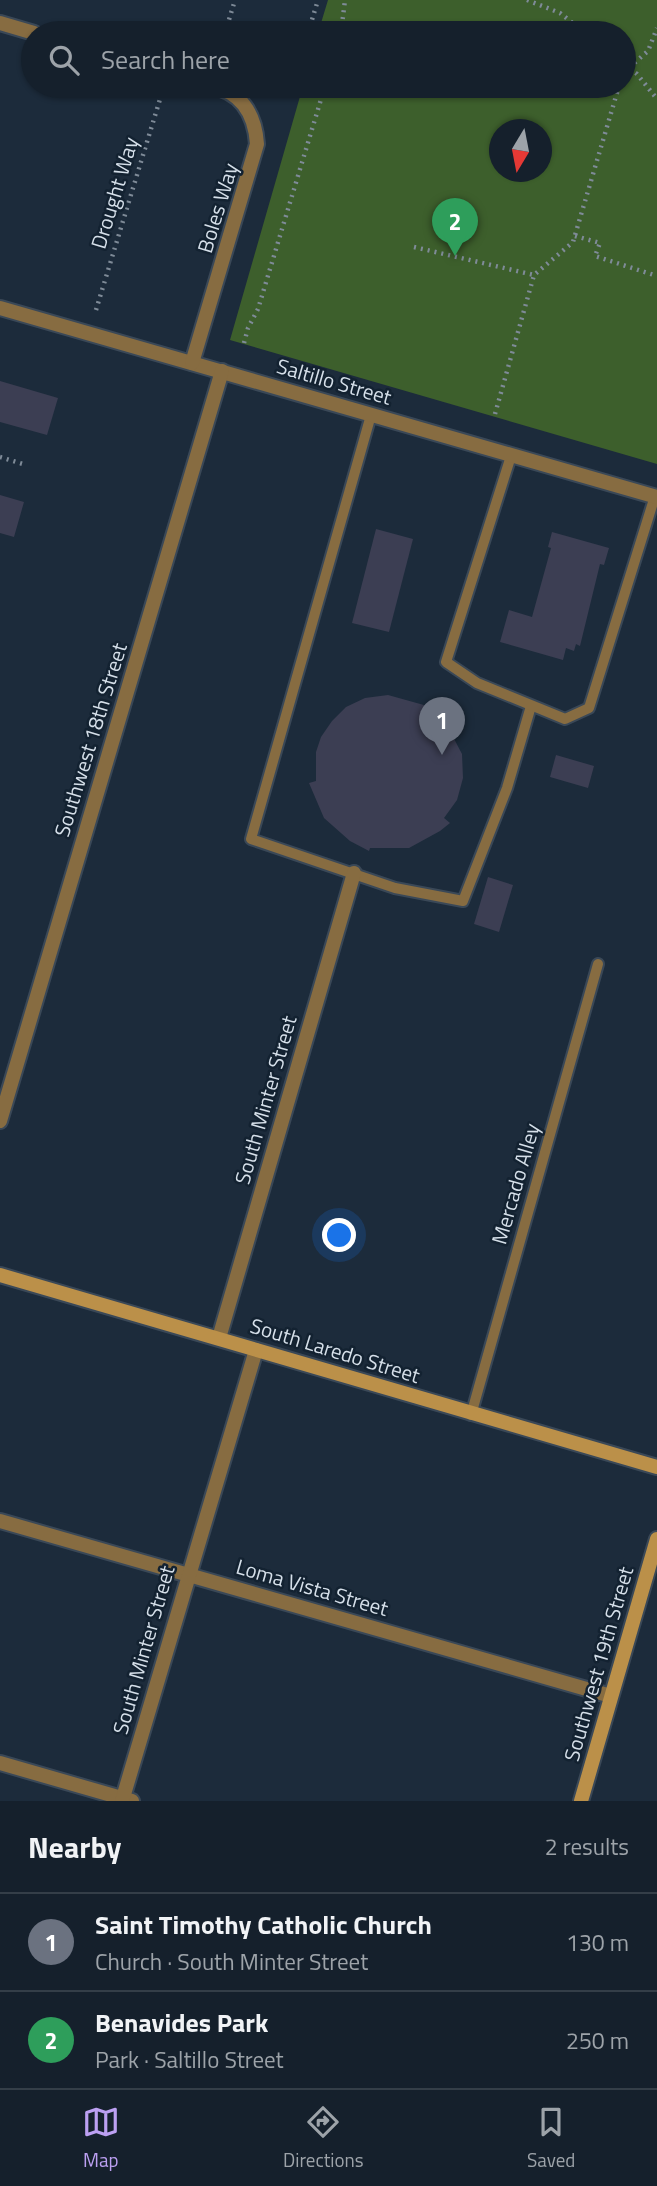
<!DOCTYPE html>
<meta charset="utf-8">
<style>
body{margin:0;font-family:"Titillium Web",sans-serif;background:#222d38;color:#f1f3f6}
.compass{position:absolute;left:489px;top:119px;width:63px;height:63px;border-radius:50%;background:#15202c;box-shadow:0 2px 5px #0004;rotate:190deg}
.you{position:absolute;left:340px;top:1236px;width:24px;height:24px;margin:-18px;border:5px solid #fff;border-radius:50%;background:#1a73e8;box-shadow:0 0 0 10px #1a73e833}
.badge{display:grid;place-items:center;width:46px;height:46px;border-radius:50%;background:#bca0f2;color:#fff;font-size:23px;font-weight:700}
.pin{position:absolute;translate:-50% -58px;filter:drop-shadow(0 2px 4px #0008)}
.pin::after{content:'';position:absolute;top:37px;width:24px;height:21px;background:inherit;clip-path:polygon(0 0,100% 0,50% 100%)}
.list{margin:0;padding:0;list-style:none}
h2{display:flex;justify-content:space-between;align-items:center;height:91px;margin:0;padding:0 28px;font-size:30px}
h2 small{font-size:23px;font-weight:400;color:#9da3a9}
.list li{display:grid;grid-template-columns:46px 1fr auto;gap:21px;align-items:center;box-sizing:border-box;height:98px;padding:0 28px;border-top:2px solid #343e48}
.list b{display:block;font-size:26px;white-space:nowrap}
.list p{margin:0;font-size:23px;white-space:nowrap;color:#9da3a9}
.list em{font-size:23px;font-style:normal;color:#9da3a9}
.icon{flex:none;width:38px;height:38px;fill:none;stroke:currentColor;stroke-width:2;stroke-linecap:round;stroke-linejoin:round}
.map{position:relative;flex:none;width:657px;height:1801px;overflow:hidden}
.search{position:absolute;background:#15202c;box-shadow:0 2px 5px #0004;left:21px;right:21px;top:21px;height:77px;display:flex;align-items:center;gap:18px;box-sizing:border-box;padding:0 24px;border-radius:38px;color:#9da3a9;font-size:26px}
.sheet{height:287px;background:#15202c}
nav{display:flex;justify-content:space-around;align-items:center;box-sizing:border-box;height:98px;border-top:2px solid #343e48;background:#15202c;font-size:19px;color:#9da3a9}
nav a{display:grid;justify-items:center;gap:4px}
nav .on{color:#bca0f2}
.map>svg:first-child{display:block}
.green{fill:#3d5f2c;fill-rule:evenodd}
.building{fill:#3c3e53}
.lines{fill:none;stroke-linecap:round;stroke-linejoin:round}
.lane-casing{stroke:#3a4857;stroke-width:14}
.street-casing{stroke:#3a4857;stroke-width:18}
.secondary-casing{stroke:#3a4857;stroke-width:18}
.path{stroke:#7f8b98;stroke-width:4.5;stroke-dasharray:2 5;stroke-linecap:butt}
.lane{stroke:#876c41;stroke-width:10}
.street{stroke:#876c41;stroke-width:14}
.secondary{stroke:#bb9049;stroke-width:14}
.labels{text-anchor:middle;stroke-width:5;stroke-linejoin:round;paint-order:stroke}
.street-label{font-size:21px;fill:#d5dfe9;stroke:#132231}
</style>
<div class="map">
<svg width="657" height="1801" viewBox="0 0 657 1801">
<rect width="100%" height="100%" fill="#1c2b3b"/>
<!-- green -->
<path class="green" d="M 328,0 L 657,0 L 657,464 L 230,340 L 303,86 L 624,86 L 624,33 L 318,33 ZM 500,130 L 542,130 L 542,172 L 500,172 Z"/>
<!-- building -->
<g class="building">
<path d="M 0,381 L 58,398 L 47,435 L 0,422 Z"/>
<path d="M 0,495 L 24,502 L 14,537 L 0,533 Z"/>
<path d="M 376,529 L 413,539 L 389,632 L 352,623 Z"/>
<path d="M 552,532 L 609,548 L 604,565 L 600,564 L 580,646 L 576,644 L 574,651 L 566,648 L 563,660 L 500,642 L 509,610 L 532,617 L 551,548 L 548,547 Z"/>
<path d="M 388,695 L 431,707 L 442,716 L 462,754 L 463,778 L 457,800 L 444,818 L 450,823 L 440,831 L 409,848 L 370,848 L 369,851 L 350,841 L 324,818 L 309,783 L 316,781 L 316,752 L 321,737 L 332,721 L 346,707 L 365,698 Z"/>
<path d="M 556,755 L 594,766 L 588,788 L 550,777 Z"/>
<path d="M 488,877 L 513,885 L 499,932 L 474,924 Z"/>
</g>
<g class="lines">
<defs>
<g id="lane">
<path d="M 371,415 L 251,839 L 395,888 L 463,901 L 507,788 L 531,706"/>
<path d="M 511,456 L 446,662 L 477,683 L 565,719 L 589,708 L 655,496"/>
<path d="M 471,1415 L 598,964"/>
</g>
<g id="street">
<path d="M 0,23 L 34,33"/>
<path d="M 0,308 L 657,497"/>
<path d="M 192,363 L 257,144 C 255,114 241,91 210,86"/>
<path d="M 0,1121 L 222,371"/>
<path d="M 219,1338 L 354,873"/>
<path d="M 0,1521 L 611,1696"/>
<path d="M 0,1763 L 132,1801"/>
<path d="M 122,1801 L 256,1350"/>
</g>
<g id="secondary">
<path d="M 0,1275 L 657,1467"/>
<path d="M 581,1801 L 657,1539"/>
</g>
</defs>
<!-- lane casing -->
<use href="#lane" class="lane-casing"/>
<!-- street casing -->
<use href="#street" class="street-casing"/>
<!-- secondary casing -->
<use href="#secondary" class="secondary-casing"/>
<!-- path -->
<g class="path">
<path d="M 527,0 L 560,13 L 585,33"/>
<path d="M 225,33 L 235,0"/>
<path d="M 308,33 L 318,0"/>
<path d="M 341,33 L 345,0"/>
<path d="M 624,65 L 637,74 L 657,99"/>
<path d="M 624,72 L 648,51 L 657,28"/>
<path d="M 575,236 L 600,243 L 595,256 L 657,276"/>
<path d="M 414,247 L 534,275"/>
<path d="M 96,310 L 164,86"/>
<path d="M 244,343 L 248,328 L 258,309 L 325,86"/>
<path d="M 495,414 L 534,275 L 573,242 L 619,86"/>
<path d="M 0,457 L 26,465"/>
</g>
<!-- lane -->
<use href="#lane" class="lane"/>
<!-- street -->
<use href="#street" class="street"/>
<!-- secondary -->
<use href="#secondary" class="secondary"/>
</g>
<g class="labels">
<!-- street labels -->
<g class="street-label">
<text transform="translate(115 193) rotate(-73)" y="7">Drought Way</text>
<text transform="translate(218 208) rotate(-73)" y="7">Boles Way</text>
<text transform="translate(334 382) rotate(16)" y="7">Saltillo Street</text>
<text transform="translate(91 740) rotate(-73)" y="7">Southwest 18th Street</text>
<text transform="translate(266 1100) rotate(-74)" y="7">South Minter Street</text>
<text transform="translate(516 1184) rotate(-74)" y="7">Mercado Alley</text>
<text transform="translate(335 1351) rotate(17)" y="7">South Laredo Street</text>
<text transform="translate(312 1588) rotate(16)" y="7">Loma Vista Street</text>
<text transform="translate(144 1650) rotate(-74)" y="7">South Minter Street</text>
<text transform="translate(599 1664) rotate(-74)" y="7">Southwest 19th Street</text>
</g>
</g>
</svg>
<svg class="compass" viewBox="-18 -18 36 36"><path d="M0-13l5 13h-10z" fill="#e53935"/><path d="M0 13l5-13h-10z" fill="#9da3a9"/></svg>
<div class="you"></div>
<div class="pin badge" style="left:442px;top:755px;background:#6b7280">1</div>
<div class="pin badge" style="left:455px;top:256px;background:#2e9e5b">2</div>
<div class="search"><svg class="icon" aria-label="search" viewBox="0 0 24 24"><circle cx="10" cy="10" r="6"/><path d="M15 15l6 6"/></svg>Search here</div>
</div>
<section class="sheet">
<h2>Nearby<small>2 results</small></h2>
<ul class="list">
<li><span class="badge" style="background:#6b7280">1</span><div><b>Saint Timothy Catholic Church</b><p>Church · South Minter Street</p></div><em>130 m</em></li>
<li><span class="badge" style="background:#2e9e5b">2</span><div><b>Benavides Park</b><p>Park · Saltillo Street</p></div><em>250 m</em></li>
</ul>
</section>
<nav>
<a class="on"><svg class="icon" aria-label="map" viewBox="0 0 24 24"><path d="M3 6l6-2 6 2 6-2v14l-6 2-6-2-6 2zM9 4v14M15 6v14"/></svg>Map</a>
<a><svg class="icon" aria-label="directions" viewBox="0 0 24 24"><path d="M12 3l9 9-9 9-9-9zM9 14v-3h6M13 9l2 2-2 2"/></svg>Directions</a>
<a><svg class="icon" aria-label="saved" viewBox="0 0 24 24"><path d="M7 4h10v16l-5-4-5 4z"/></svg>Saved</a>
</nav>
